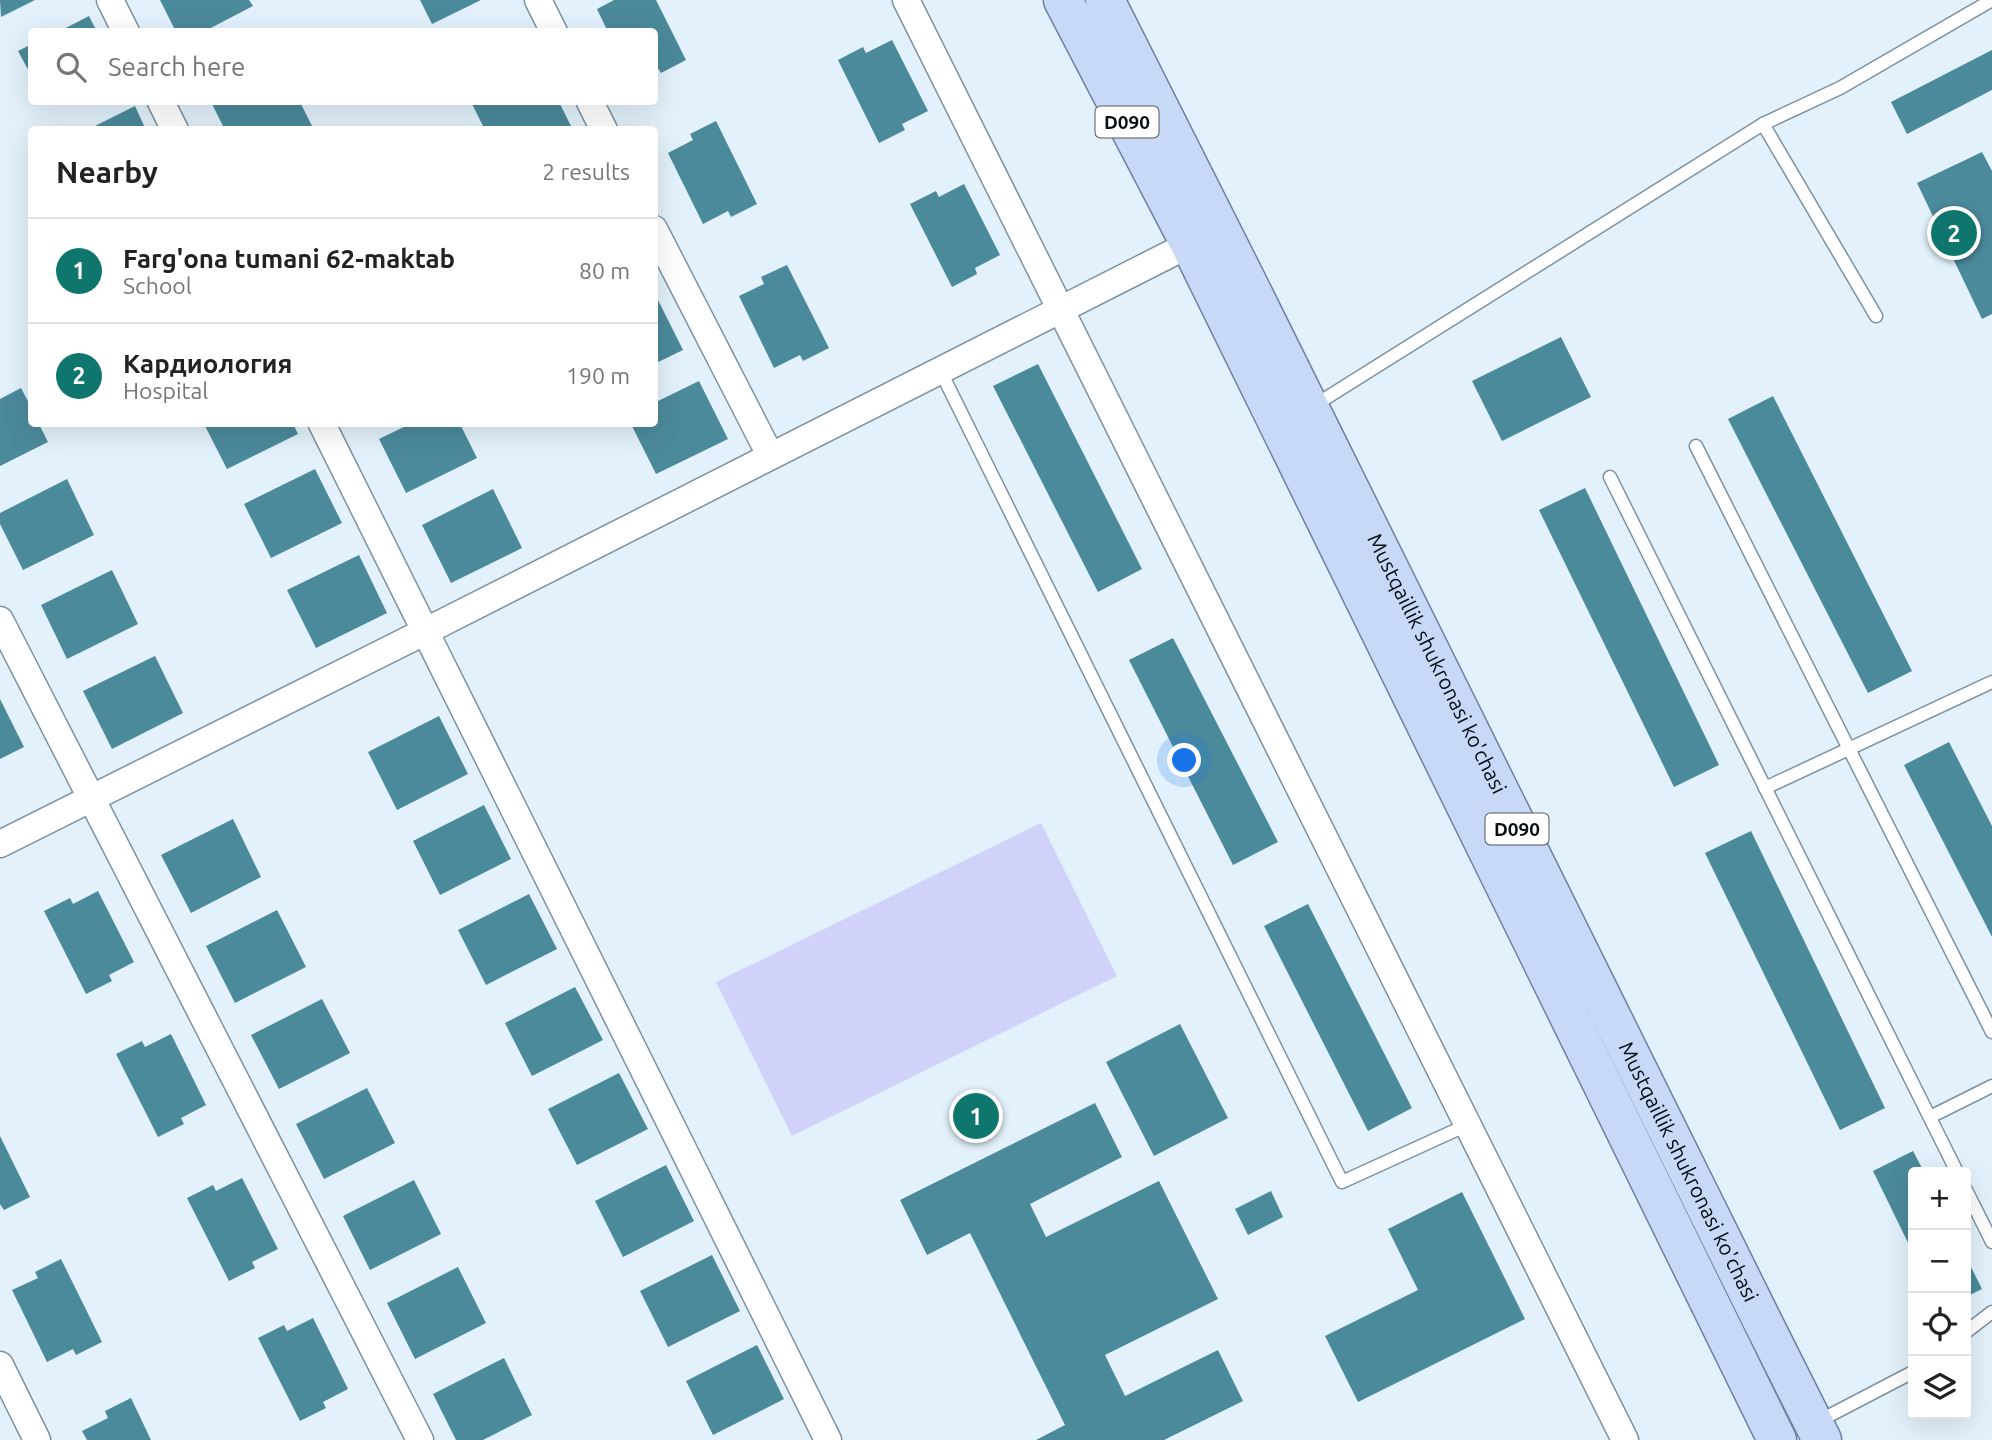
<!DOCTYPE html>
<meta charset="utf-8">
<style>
body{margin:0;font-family:Ubuntu,sans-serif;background:#f6f6f6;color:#222}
.controls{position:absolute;right:21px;bottom:21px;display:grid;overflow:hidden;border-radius:7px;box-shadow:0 7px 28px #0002}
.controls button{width:63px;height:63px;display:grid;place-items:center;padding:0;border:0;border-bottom:2px solid #e0e0e0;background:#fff;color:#222;font:35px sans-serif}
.you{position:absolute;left:1185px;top:761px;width:24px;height:24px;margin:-18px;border:5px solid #fff;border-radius:50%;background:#1a73e8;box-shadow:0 0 0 10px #1a73e833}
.badge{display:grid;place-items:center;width:46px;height:46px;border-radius:50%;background:#0f766e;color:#fff;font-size:23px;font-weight:700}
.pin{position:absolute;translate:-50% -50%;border:4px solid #fff;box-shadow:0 2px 7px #0006}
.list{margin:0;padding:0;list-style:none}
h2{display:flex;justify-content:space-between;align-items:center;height:91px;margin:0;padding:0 28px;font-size:30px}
h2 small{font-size:23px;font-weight:400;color:#767676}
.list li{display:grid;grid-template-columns:46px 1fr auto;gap:21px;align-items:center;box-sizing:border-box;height:105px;padding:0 28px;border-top:2px solid #e0e0e0}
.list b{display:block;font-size:26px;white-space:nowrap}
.list p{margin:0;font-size:23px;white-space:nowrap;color:#767676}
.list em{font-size:23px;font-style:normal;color:#767676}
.icon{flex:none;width:38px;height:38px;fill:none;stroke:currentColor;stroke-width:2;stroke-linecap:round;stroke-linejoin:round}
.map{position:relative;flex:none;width:1992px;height:1440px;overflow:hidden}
.search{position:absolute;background:#fff;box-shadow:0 7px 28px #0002;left:28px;top:28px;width:630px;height:77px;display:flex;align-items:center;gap:18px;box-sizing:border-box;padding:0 24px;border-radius:7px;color:#767676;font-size:26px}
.panel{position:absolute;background:#fff;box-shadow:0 7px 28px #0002;left:28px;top:126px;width:630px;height:301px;border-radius:7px}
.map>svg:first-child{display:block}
.green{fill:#d0d2fa}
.building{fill:#4b8a9b}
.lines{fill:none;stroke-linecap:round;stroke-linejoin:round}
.lane-casing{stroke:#7c92a3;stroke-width:15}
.street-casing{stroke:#7c92a3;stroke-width:29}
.primary-casing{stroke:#6c81a5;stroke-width:41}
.lane{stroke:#fff;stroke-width:12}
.street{stroke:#fff;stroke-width:26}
.primary{stroke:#c8d9f8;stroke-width:38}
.labels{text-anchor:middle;stroke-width:6;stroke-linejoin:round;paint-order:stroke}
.shield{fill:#fff;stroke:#51565a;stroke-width:2}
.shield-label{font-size:19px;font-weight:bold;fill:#060d13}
.street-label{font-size:21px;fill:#060d13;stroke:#fff}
</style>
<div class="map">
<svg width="1992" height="1440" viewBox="0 0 1992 1440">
<rect width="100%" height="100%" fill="#e2f1fb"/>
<!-- green -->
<path class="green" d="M 1041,823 L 1117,976 L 792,1136 L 716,982 Z"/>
<!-- building -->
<g class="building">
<path d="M 0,0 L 35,0 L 1,17 Z"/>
<path d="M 160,0 L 249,0 L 253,6 L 203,32 L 176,32 Z"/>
<path d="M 420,0 L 481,0 L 432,24 Z"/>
<path d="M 614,0 L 656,0 L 686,60 L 661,73 L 657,67 L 654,69 L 654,32 L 608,32 L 597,9 Z"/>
<path d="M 89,16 L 97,32 L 58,32 Z"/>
<path d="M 892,40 L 928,111 L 902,124 L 905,130 L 879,143 L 838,60 L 863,47 L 866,53 Z"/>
<path d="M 32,44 L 32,77 L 18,51 Z"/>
<path d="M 1992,50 L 1992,90 L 1907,134 L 1891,102 Z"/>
<path d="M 211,102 L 300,102 L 314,130 L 225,130 Z"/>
<path d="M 471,102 L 559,102 L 573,130 L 485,130 Z"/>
<path d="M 135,106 L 146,130 L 87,130 Z"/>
<path d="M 716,121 L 757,204 L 731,217 L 728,211 L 703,224 L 668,153 L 693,140 L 690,134 Z"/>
<path d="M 1982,152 L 1992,171 L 1992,314 L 1982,319 L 1917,183 Z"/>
<path d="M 964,184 L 1000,255 L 975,268 L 977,274 L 952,287 L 910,204 L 936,191 L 939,197 Z"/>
<path d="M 787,265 L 829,348 L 803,361 L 800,355 L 774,368 L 739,296 L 764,284 L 761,277 Z"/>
<path d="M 654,292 L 683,350 L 654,364 Z"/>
<path d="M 1561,337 L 1591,397 L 1502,441 L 1472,381 Z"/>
<path d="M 1038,364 L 1142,569 L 1098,592 L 993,386 Z"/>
<path d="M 699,381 L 728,439 L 656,474 L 631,424 L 654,424 L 654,403 Z"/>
<path d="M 21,388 L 32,409 L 32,424 L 39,424 L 48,442 L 0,466 L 0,399 Z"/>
<path d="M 1773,396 L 1912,671 L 1868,693 L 1728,419 Z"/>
<path d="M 204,424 L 293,424 L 298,434 L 227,469 Z"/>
<path d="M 410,424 L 460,424 L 477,458 L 406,493 L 379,439 Z"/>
<path d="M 315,469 L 342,523 L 271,558 L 244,504 Z"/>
<path d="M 67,479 L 94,535 L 23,570 L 0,524 L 0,513 Z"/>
<path d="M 1585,488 L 1719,765 L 1674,787 L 1539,510 Z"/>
<path d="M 493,489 L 522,548 L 451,583 L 422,525 Z"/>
<path d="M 359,555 L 387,613 L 316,648 L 287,590 Z"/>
<path d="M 112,570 L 138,624 L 67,659 L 41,605 Z"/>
<path d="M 1173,638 L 1278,842 L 1233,865 L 1129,660 Z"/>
<path d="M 155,656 L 183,713 L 112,749 L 83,691 Z"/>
<path d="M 0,699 L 24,747 L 0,759 Z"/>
<path d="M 439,716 L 468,774 L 397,810 L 368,752 Z"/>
<path d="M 1949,742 L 1992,826 L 1992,937 L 1904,765 Z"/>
<path d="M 484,805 L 511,859 L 440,895 L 413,841 Z"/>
<path d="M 233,819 L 261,877 L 191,913 L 161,855 Z"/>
<path d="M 1751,831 L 1885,1108 L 1840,1130 L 1705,853 Z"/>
<path d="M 98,891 L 134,962 L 109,975 L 112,981 L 86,994 L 44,911 L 70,898 L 73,904 Z"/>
<path d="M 529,894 L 557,949 L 486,985 L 458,930 Z"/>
<path d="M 1308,904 L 1412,1108 L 1368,1131 L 1264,926 Z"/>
<path d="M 277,910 L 306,967 L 235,1003 L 206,946 Z"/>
<path d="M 575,987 L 603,1040 L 532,1076 L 505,1023 Z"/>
<path d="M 322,999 L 350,1053 L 279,1089 L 251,1035 Z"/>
<path d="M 1180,1024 L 1228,1118 L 1154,1156 L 1106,1062 Z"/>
<path d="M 171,1034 L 206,1105 L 181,1118 L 184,1124 L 158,1137 L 116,1054 L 142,1041 L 145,1047 Z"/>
<path d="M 619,1073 L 648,1129 L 577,1165 L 548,1109 Z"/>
<path d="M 367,1088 L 395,1143 L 324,1179 L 296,1124 Z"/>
<path d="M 1095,1103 L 1122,1157 L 1030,1204 L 1046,1237 L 1159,1181 L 1218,1299 L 1105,1355 L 1125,1396 L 1218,1350 L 1243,1401 L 1164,1440 L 1036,1440 L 1065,1425 L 970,1233 L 927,1255 L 900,1200 Z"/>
<path d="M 0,1136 L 30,1197 L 4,1210 L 0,1204 Z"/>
<path d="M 1913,1151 L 1924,1172 L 1913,1172 L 1913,1253 L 1873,1171 Z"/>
<path d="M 666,1165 L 694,1221 L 623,1257 L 595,1201 Z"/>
<path d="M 242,1178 L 278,1249 L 252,1262 L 255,1268 L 229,1281 L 187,1198 L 213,1185 L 216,1191 Z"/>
<path d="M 414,1180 L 441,1234 L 370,1270 L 343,1216 Z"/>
<path d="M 1271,1191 L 1283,1217 L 1248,1235 L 1235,1209 Z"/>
<path d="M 1462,1192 L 1525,1319 L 1358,1402 L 1325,1336 L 1418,1290 L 1388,1229 Z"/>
<path d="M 712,1255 L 740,1311 L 668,1347 L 640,1291 Z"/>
<path d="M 1966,1257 L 1982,1289 L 1966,1297 Z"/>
<path d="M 61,1259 L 102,1342 L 76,1355 L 73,1349 L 47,1362 L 12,1290 L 38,1278 L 35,1272 Z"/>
<path d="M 458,1267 L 486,1323 L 415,1359 L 387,1303 Z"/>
<path d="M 313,1318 L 348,1389 L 323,1402 L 326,1408 L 300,1421 L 258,1338 L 284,1325 L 287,1331 Z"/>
<path d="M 757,1345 L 784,1399 L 713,1435 L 686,1381 Z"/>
<path d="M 504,1358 L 532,1415 L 483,1440 L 456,1440 L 433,1394 Z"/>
<path d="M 131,1398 L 151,1440 L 87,1440 L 82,1431 L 108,1418 L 105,1411 Z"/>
</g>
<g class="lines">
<defs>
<g id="lane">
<path d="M 1763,124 L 1876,316"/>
<path d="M 940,370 L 1342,1182 L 1467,1125"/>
<path d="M 1315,405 L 1763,124 L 1840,88 L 1992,0"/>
<path d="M 1696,446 L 1992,1032"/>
<path d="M 1610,477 L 1957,1172"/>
<path d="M 1765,788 L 1992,682"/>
<path d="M 1930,1117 L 1992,1086"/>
<path d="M 1966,1190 L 1992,1242"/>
<path d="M 1966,1332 L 1992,1312"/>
<path d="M 1817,1422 L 1913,1372"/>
</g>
<g id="street">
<path d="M 110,0 L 126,32"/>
<path d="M 538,0 L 554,32"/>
<path d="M 906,0 L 1625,1440"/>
<path d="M 161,102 L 175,130"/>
<path d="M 590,102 L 604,130"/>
<path d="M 654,229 L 770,455"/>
<path d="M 322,424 L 828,1440"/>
<path d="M 0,620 L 420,1440"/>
<path d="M 0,844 L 426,631 L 1190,244"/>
<path d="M 0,1365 L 37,1440"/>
</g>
<g id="primary">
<path d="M 1063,0 L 1190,244 L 1777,1440"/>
<path id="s1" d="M 1105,0 C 1348,478 1581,961 1822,1440"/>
</g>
</defs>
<!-- lane casing -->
<use href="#lane" class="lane-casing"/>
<!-- street casing -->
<use href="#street" class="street-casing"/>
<!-- primary casing -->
<use href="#primary" class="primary-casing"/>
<!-- lane -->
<use href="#lane" class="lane"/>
<!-- street -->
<use href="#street" class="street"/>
<!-- primary -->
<use href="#primary" class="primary"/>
</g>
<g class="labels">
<!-- shield labels -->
<g class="shield">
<rect x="1095.5" y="106.5" width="63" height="31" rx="5"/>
<rect x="1485.5" y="813.5" width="63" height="31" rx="5"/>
</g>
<g class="shield-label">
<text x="1127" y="129">D090</text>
<text x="1517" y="836">D090</text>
</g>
<!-- street labels -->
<g class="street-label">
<text dy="7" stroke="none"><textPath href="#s1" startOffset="742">Mustqaillik shukronasi ko'chasi</textPath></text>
<text dy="7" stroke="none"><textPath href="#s1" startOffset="1309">Mustqaillik shukronasi ko'chasi</textPath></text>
</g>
</g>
</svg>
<div class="controls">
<button>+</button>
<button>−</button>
<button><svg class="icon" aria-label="locate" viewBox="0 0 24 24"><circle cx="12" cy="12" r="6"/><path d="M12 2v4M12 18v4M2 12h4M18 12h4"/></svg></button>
<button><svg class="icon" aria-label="layers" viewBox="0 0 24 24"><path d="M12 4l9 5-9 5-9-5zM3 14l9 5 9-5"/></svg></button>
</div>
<div class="you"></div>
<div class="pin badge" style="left:976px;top:1116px">1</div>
<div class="pin badge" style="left:1954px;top:233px">2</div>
<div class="search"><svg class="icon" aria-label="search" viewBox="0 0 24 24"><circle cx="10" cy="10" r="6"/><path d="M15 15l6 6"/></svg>Search here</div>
<section class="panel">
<h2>Nearby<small>2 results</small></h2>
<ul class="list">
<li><span class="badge">1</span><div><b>Farg'ona tumani 62-maktab</b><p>School</p></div><em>80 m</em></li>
<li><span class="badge">2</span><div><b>Кардиология</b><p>Hospital</p></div><em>190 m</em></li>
</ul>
</section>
</div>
